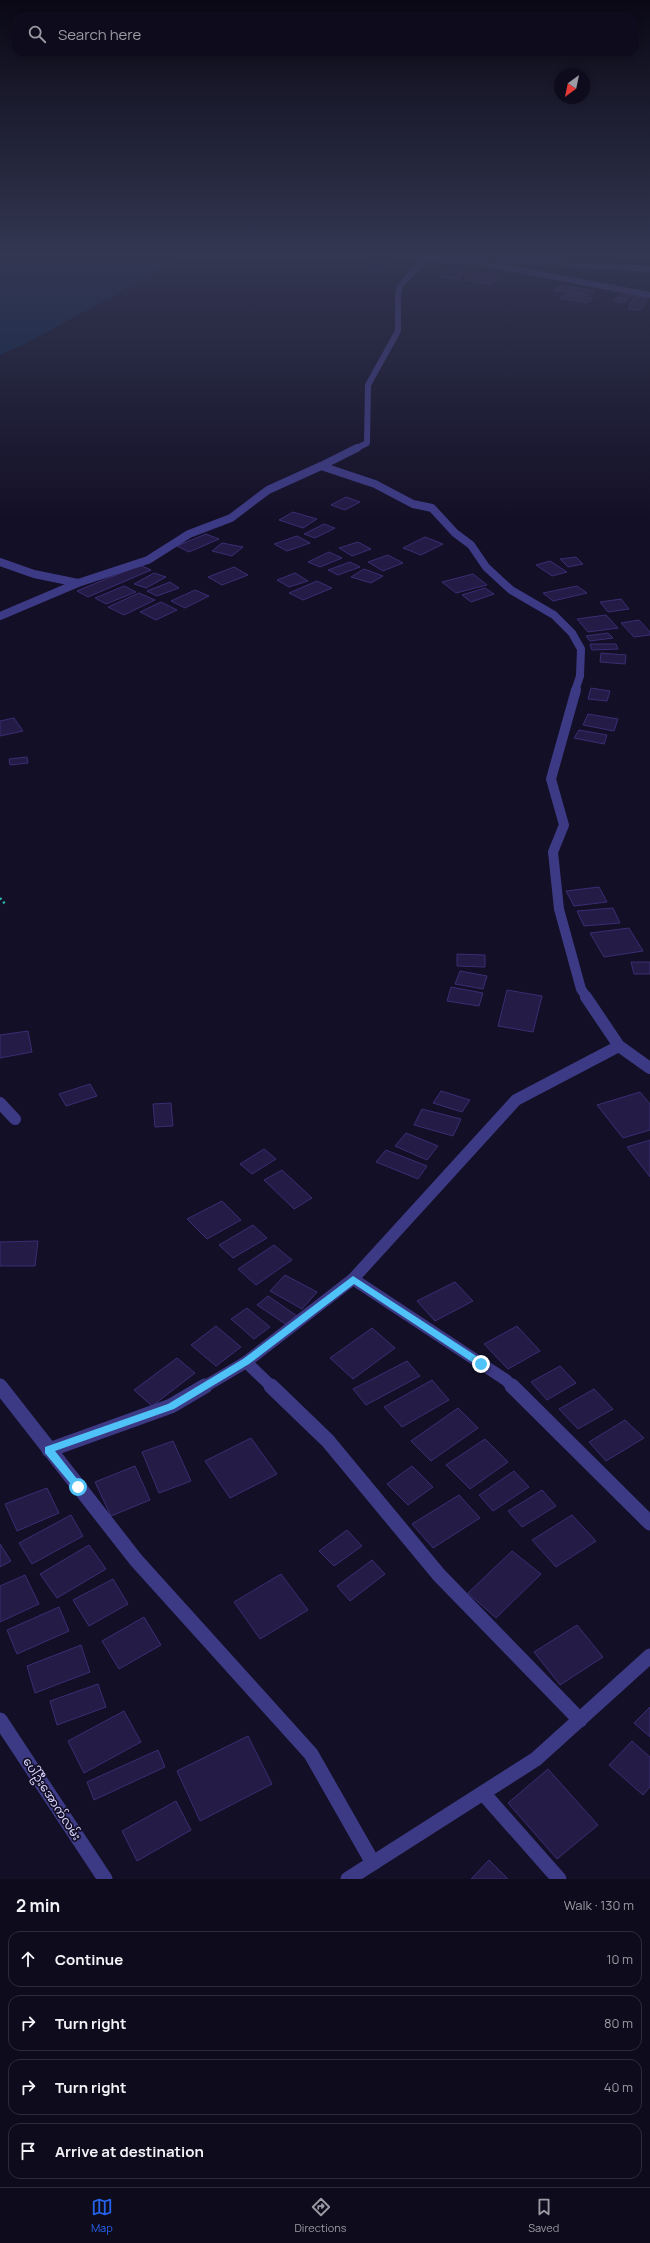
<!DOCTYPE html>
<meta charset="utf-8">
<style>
body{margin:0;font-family:Manrope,"Noto Sans Myanmar",sans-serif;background:#1c1929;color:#f1f3f6}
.compass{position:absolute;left:554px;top:68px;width:36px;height:36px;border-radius:50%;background:#0e0b1c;box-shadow:0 2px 6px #0003;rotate:213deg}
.stop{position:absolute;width:12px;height:12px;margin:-9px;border:3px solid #4fc3f7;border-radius:50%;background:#fff}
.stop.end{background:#4fc3f7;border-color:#fff;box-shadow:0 1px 4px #0008}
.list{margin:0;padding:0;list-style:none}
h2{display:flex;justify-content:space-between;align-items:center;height:52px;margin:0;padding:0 16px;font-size:17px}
h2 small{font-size:13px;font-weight:400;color:#9b9ba3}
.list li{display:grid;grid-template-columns:26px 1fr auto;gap:12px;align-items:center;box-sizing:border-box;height:56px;margin:0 8px 8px;padding:0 8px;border:1px solid #2e2b3b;border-radius:12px}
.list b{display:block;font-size:15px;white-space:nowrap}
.list em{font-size:13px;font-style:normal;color:#9b9ba3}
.icon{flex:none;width:22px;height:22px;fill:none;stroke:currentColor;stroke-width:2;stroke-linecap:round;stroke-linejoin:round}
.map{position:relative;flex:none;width:650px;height:1879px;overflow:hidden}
.search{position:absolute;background:#0e0b1c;box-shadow:0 2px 6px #0003;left:12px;right:12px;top:12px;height:44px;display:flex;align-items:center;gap:10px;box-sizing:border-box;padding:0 14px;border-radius:12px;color:#9b9ba3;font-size:15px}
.sheet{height:308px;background:#0e0b1c}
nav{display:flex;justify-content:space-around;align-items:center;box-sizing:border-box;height:56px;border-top:1px solid #2e2b3b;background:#0e0b1c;font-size:11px;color:#9b9ba3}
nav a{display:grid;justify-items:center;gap:2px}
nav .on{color:#2563eb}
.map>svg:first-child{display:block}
.water{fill:#0c2248}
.building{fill:#241b47;stroke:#3b2d73}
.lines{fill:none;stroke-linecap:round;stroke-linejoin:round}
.path{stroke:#2fb8b0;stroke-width:2.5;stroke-dasharray:2 3;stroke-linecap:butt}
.service{stroke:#3d3a85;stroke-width:8}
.minor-far4{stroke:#3d3a85;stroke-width:6}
.minor-far3{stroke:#3d3a85;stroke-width:8}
.minor-far2{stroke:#3d3a85;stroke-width:10}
.minor-far1{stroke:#3d3a85;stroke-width:12}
.minor{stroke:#3d3a85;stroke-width:15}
.route{fill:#4fc3f7}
.labels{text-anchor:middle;stroke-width:3.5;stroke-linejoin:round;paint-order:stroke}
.near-street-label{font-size:12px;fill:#d9d4ff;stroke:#130f26}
</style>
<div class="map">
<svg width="650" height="1879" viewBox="0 0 650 1879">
<rect width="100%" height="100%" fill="#130f26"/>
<!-- water -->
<path class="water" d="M 0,257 L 190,257 L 171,264 L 25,344 L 0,355 Z"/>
<!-- building -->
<g class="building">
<path d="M 258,257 L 277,257 L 281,258 L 271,262 Z"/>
<path d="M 378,261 L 392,264 L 377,272 L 363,268 Z"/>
<path d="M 446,267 L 465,269 L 459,279 L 440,277 Z"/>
<path d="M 475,273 L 499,277 L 490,284 L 465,280 Z"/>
<path d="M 561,285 L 595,291 L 588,296 L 554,290 Z"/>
<path d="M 624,293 L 633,295 L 626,299 L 617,297 Z"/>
<path d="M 567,294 L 593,299 L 586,303 L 560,298 Z"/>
<path d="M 635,296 L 648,298 L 641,310 L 628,309 Z"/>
<path d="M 617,298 L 628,300 L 623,303 L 613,301 Z"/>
<path d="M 346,497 L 360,502 L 345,510 L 331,505 Z"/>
<path d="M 293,512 L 317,519 L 303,528 L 279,520 Z"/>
<path d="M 324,524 L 335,528 L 315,538 L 304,534 Z"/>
<path d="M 206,534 L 219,539 L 189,552 L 177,546 Z"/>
<path d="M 297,536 L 310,543 L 287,551 L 274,544 Z"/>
<path d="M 425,537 L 443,544 L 421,555 L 403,548 Z"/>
<path d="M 358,542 L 371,549 L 352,556 L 339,548 Z"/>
<path d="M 222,543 L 243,547 L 232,556 L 212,551 Z"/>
<path d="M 329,552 L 342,558 L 320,567 L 308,562 Z"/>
<path d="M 388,555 L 403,563 L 383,571 L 368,562 Z"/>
<path d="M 576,557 L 583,564 L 568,567 L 560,559 Z"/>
<path d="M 550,561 L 567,572 L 552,576 L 536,565 Z"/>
<path d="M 350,562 L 360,567 L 338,575 L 328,570 Z"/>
<path d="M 140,565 L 151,570 L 88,597 L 77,591 Z"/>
<path d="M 234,567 L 248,575 L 222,585 L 208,577 Z"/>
<path d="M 364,569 L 383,576 L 371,583 L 351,577 Z"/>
<path d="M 154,573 L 166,577 L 146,588 L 134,584 Z"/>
<path d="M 295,573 L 308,581 L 289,587 L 277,580 Z"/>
<path d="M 473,574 L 487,585 L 456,593 L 442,582 Z"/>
<path d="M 317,581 L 332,588 L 303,600 L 289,593 Z"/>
<path d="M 170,582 L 179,588 L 157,596 L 147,591 Z"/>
<path d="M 124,586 L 136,592 L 106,604 L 95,598 Z"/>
<path d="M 577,586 L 587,593 L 553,601 L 543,593 Z"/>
<path d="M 485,588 L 494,594 L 471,602 L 462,595 Z"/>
<path d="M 195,590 L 209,596 L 185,608 L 171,601 Z"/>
<path d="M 139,593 L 155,600 L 124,615 L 108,607 Z"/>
<path d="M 621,599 L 629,609 L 608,612 L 600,602 Z"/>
<path d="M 161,602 L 177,610 L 156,620 L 140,612 Z"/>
<path d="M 606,615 L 618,628 L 588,632 L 577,619 Z"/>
<path d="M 639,620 L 650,632 L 650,635 L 634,637 L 621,623 Z"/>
<path d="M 608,633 L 613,638 L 590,641 L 586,636 Z"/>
<path d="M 590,644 L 616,644 L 618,649 L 592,650 Z"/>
<path d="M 601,653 L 626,655 L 625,664 L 600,662 Z"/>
<path d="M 591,688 L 610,691 L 607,701 L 588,699 Z"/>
<path d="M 588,714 L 618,719 L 614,731 L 583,725 Z"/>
<path d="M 14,718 L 23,731 L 0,736 L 0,721 Z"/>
<path d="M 579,730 L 607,735 L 604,744 L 574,738 Z"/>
<path d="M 27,757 L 28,763 L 10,765 L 9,759 Z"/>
<path d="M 599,887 L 607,902 L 574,906 L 566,891 Z"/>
<path d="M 613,908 L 620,923 L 584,926 L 577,911 Z"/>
<path d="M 629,928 L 643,951 L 604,957 L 590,933 Z"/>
<path d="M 457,954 L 485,955 L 485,967 L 457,966 Z"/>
<path d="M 631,962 L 650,962 L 650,974 L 634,974 Z"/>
<path d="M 460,971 L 487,976 L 483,989 L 455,984 Z"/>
<path d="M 451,987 L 483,993 L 479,1006 L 447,1001 Z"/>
<path d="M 507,990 L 542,996 L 533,1032 L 498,1026 Z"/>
<path d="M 28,1031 L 32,1052 L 0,1058 L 0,1035 Z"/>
<path d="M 90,1084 L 97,1096 L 66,1106 L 59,1094 Z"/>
<path d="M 441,1091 L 470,1100 L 462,1112 L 433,1103 Z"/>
<path d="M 640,1092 L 650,1104 L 650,1130 L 623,1138 L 597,1105 Z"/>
<path d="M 171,1103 L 173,1126 L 155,1127 L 153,1104 Z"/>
<path d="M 422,1109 L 461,1119 L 453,1136 L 414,1125 Z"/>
<path d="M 406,1133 L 438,1146 L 427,1160 L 395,1146 Z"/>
<path d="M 650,1140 L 650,1177 L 627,1147 Z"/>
<path d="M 264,1149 L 276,1159 L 252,1174 L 240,1164 Z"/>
<path d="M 386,1150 L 427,1166 L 418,1179 L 376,1162 Z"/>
<path d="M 282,1170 L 312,1198 L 294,1209 L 264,1180 Z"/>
<path d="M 222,1201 L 241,1220 L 207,1239 L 187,1219 Z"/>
<path d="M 253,1225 L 267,1238 L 233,1258 L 219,1245 Z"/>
<path d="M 38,1241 L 35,1266 L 0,1266 L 0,1242 Z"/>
<path d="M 274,1245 L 292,1260 L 256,1285 L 238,1269 Z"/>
<path d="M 285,1275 L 317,1292 L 302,1309 L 270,1291 Z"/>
<path d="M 455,1282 L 473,1301 L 435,1321 L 417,1301 Z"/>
<path d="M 268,1296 L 297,1316 L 287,1325 L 257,1305 Z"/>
<path d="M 247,1308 L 270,1327 L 254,1339 L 231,1319 Z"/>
<path d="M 216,1326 L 241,1347 L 216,1366 L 191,1345 Z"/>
<path d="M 517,1326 L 540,1351 L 508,1369 L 484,1344 Z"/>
<path d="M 372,1328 L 395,1348 L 353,1379 L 330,1358 Z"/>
<path d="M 177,1358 L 195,1373 L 152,1406 L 134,1390 Z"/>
<path d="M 407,1361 L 420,1376 L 366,1405 L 353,1389 Z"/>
<path d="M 560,1366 L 576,1383 L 547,1400 L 531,1382 Z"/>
<path d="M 432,1380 L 449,1400 L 402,1427 L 384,1407 Z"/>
<path d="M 594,1389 L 613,1409 L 578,1429 L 559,1409 Z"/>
<path d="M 458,1408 L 478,1428 L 431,1461 L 411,1441 Z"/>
<path d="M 625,1420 L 644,1438 L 606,1461 L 589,1442 Z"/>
<path d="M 251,1438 L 277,1474 L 230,1498 L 205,1461 Z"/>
<path d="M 485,1439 L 508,1462 L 470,1489 L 446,1465 Z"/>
<path d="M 173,1441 L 191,1481 L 159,1493 L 142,1452 Z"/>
<path d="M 135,1466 L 150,1500 L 111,1516 L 95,1482 Z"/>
<path d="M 412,1466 L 433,1487 L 408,1505 L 387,1484 Z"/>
<path d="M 514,1471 L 529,1487 L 493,1511 L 479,1495 Z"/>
<path d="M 47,1488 L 59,1513 L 17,1531 L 5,1504 Z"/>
<path d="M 542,1490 L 556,1506 L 522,1527 L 508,1511 Z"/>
<path d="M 459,1495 L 480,1518 L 433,1548 L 412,1524 Z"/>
<path d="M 71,1515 L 83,1536 L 32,1564 L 19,1543 Z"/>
<path d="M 572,1515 L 596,1541 L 556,1567 L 532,1540 Z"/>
<path d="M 347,1530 L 362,1546 L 334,1566 L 319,1551 Z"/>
<path d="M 0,1544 L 11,1561 L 0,1567 Z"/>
<path d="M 89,1545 L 106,1569 L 57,1598 L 40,1574 Z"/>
<path d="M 512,1551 L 541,1574 L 496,1618 L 468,1593 Z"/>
<path d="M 372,1560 L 385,1574 L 350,1601 L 337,1586 Z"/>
<path d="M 281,1574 L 308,1610 L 260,1639 L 234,1602 Z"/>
<path d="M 25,1575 L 39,1604 L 0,1622 L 0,1586 Z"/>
<path d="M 113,1579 L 128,1604 L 89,1626 L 73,1600 Z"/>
<path d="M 59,1607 L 69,1631 L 17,1654 L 7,1630 Z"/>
<path d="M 144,1617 L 161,1645 L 119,1669 L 102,1641 Z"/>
<path d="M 577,1625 L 603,1657 L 560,1685 L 534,1652 Z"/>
<path d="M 81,1645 L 90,1672 L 35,1693 L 27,1666 Z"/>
<path d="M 98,1684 L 106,1707 L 57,1725 L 50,1701 Z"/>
<path d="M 650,1707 L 650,1737 L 634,1723 Z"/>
<path d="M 124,1711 L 141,1742 L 84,1773 L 68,1741 Z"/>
<path d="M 248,1736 L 272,1784 L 200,1821 L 177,1771 Z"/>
<path d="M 632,1741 L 650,1757 L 650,1787 L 643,1795 L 609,1765 Z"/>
<path d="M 158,1750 L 165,1767 L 94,1800 L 87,1782 Z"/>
<path d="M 548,1769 L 598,1825 L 557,1859 L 508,1803 Z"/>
<path d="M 176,1801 L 191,1830 L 137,1861 L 122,1831 Z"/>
<path d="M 489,1860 L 508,1879 L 471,1879 Z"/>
</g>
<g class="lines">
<!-- path -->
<path class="path" d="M 0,898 L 6,905"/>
<!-- service -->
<path class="service" d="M 0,562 L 34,574 L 78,583"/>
<!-- minor-far4 -->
<g class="minor-far4">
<path d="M 419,258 L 482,263 L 650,295"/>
<path d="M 500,260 L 650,269"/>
<path d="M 355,449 L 367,443 L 368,385 L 398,331 L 398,295 L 400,286 L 425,259"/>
</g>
<!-- minor-far3 -->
<g class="minor-far3">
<path d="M 357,448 L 321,466 L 375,484 L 413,504 L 432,508 L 455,533 L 471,545 L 486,567 L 511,590 L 554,615 L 572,633 L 581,649 L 580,676 L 575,691"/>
<path d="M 0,616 L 78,583 L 148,560 L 189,534 L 231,518 L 268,490 L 321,466"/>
</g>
<!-- minor-far2 -->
<path class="minor-far2" d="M 576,690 L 551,779 L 564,825 L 553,852 L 559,909 L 581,989 L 587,998"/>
<!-- minor-far1 -->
<g class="minor-far1">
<path d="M 586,997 L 619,1046 L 650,1068"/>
<path d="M 0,1103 L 15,1119"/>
<path d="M 353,1279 L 506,1380 L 513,1387"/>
<path d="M 246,1362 L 272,1387"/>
<path d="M 204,1387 L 246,1362 L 353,1279 L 516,1100 L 619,1046"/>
</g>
<!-- minor -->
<g class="minor">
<path d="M 0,1386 L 136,1560 L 311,1754 L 373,1863"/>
<path d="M 271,1386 L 328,1441 L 439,1575 L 580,1720"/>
<path d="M 512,1386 L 650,1523"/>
<path d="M 49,1450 L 171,1406 L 205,1386"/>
<path d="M 0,1720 L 105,1879"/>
<path d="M 483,1793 L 559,1879"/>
<path d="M 348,1879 L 536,1759 L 650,1656"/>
</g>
</g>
<!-- sky -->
<linearGradient id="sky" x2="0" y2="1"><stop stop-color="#0a0815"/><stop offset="0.49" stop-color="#333752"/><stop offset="1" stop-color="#333752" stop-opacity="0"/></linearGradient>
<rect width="650" height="520" fill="url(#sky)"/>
<!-- route -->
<path class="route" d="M 353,1276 L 484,1361 L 484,1366 L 478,1366 L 354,1284 L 249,1364 L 174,1409 L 55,1451 L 81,1484 L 81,1489 L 75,1489 L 45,1453 L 45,1447 L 168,1404 L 243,1359 Z"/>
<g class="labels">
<!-- near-street labels -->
<g class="near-street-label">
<text transform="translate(52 1799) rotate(57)" y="4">ပေါ်ဦးအောက်လမ်း</text>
</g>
</g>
</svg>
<svg class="compass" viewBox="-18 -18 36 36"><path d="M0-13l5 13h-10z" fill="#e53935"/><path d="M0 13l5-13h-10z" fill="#9b9ba3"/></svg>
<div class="stop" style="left:78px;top:1487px"></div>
<div class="stop end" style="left:481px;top:1364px"></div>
<div class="search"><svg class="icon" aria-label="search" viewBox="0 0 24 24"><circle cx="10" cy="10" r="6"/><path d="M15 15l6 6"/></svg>Search here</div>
</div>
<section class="sheet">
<h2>2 min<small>Walk · 130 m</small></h2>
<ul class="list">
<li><svg class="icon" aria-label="ahead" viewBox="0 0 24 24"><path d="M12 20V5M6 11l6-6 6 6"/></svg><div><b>Continue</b></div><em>10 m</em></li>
<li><svg class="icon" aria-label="right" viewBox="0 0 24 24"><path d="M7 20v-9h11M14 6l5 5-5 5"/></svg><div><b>Turn right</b></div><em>80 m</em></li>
<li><svg class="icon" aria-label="right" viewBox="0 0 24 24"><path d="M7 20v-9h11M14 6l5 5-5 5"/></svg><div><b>Turn right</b></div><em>40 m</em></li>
<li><svg class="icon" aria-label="arrive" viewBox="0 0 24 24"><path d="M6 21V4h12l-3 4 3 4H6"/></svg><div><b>Arrive at destination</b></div></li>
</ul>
</section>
<nav>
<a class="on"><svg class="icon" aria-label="map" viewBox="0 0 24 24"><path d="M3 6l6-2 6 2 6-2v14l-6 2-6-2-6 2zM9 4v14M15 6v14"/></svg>Map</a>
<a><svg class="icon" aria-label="directions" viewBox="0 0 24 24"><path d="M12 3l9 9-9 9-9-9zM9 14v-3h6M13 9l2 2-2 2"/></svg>Directions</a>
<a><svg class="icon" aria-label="saved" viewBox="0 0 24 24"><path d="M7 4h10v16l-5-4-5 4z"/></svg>Saved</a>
</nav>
